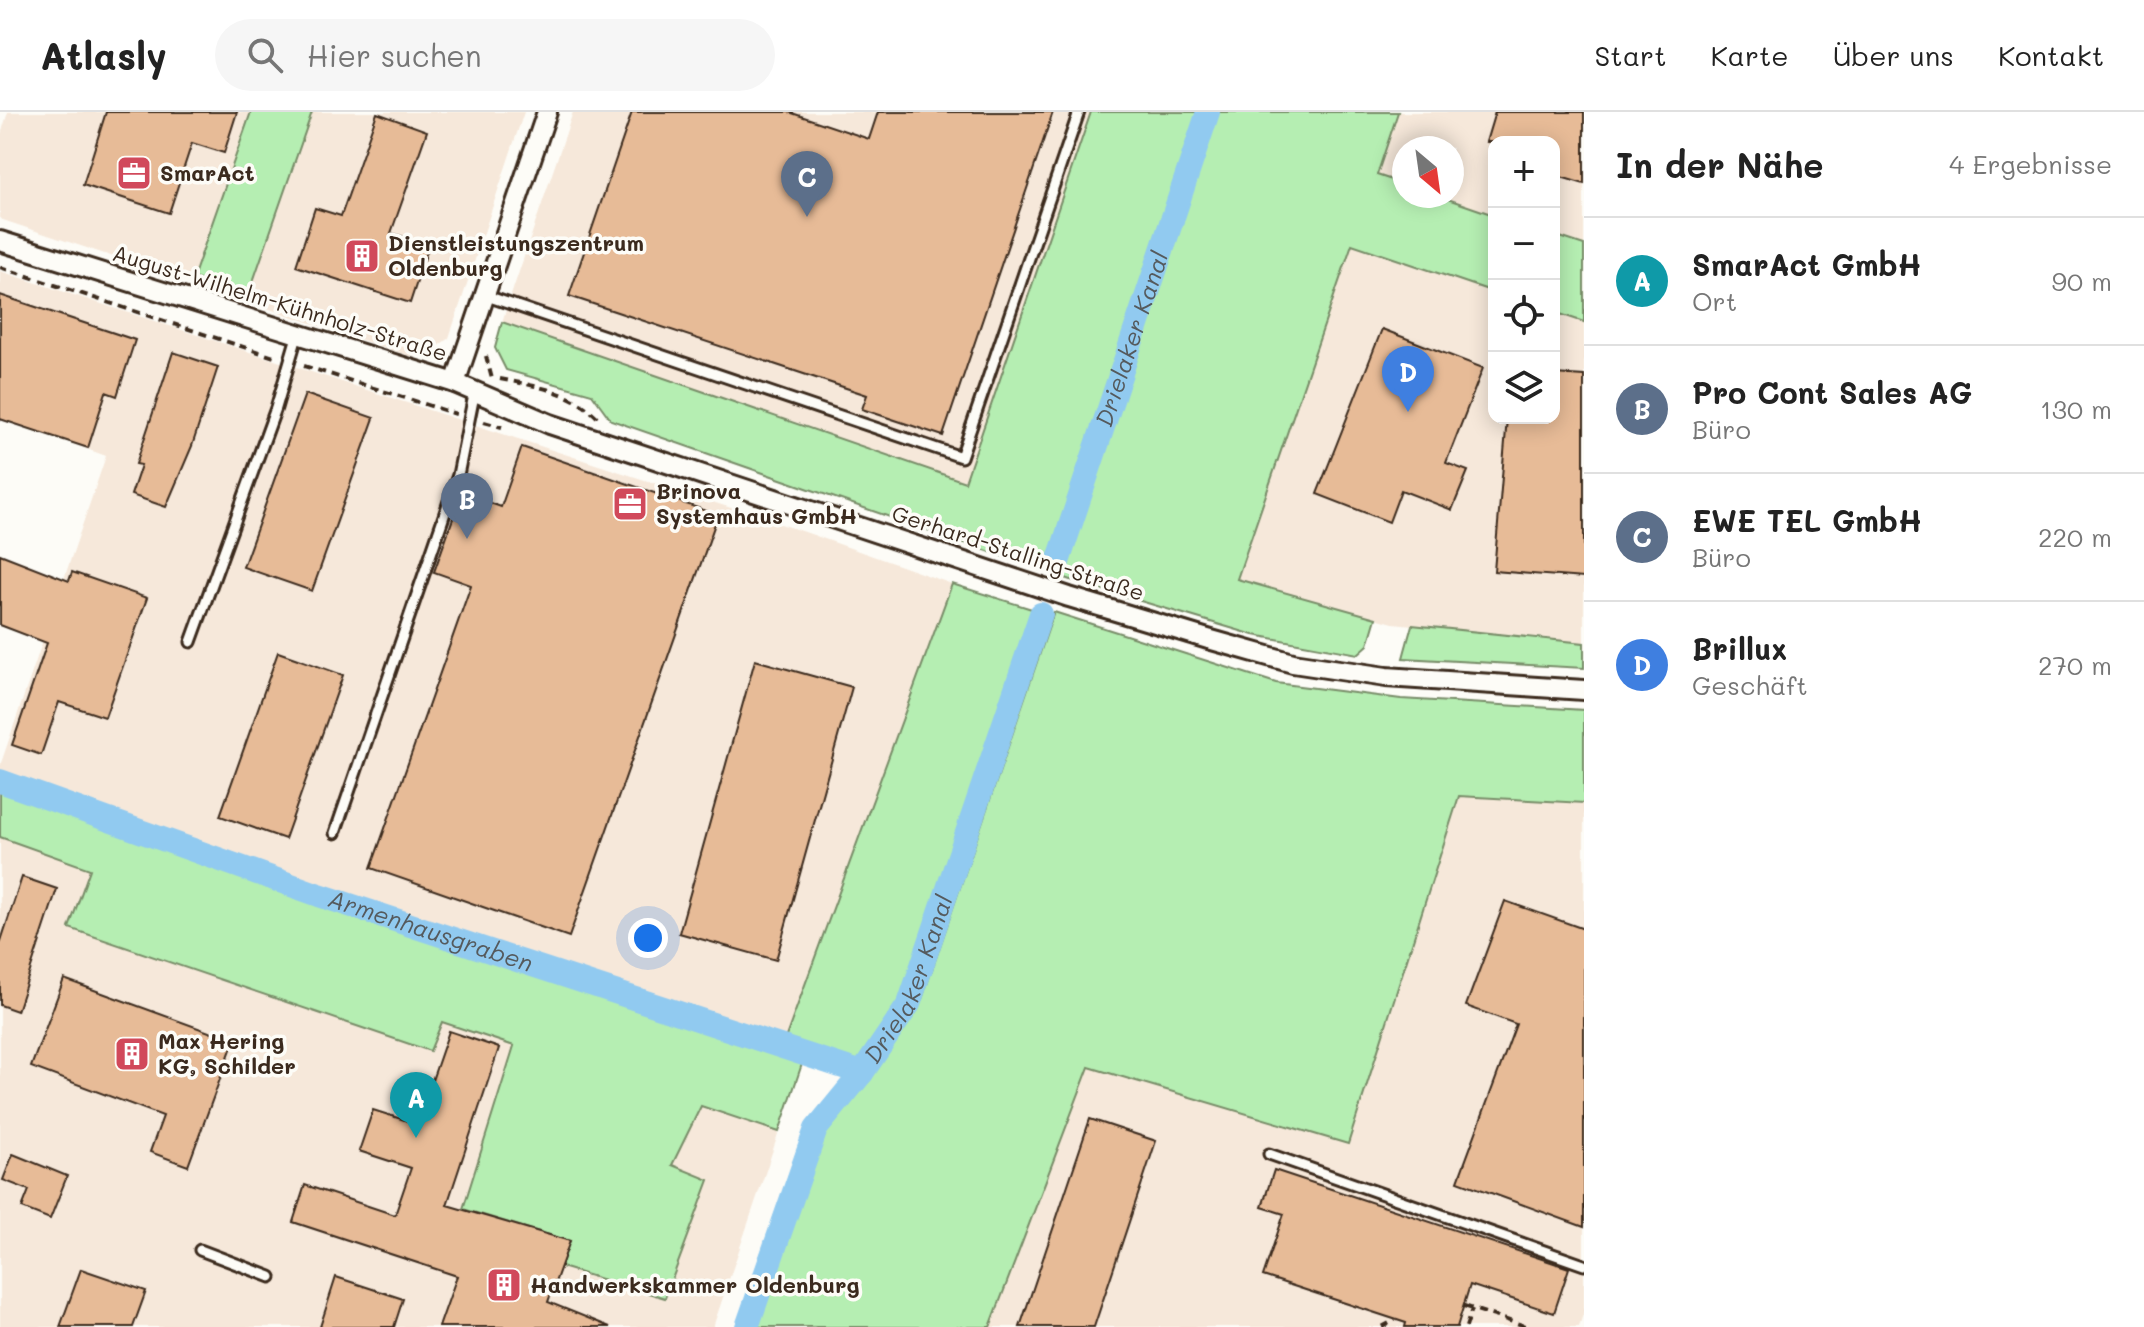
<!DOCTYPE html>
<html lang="de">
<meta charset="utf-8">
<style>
body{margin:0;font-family:Mali,sans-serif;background:#f6f6f6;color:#222}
.controls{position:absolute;right:24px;top:24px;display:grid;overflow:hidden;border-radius:16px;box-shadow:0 4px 20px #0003}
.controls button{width:72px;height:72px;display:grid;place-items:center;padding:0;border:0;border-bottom:2px solid #e0e0e0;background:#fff;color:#222;font:40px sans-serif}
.compass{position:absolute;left:1392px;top:24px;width:72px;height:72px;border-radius:50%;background:#fff;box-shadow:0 4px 20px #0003;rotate:151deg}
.you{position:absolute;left:648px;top:826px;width:28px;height:28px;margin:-20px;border:6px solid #fff;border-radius:50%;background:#1a73e8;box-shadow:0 0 0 12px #1a73e833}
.badge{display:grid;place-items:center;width:52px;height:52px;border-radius:50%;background:#d1495b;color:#fff;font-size:26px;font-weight:700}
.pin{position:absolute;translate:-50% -66px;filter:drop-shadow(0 2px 4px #0008)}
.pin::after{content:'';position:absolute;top:42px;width:28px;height:24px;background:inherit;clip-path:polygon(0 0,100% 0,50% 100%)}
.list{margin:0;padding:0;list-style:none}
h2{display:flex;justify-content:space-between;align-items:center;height:104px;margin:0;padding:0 32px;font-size:34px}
h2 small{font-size:26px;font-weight:400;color:#767676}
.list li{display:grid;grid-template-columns:52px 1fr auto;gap:24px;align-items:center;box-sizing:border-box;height:128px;padding:0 32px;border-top:2px solid #e0e0e0}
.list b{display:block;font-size:30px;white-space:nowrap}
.list p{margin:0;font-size:26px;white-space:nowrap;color:#767676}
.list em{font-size:26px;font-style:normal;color:#767676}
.icon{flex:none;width:44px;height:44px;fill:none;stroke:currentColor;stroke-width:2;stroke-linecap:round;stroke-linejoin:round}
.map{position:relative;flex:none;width:1584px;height:1215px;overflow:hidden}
header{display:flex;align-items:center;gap:48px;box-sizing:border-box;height:112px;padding:0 40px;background:#fff;border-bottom:2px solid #e0e0e0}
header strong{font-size:38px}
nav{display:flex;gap:44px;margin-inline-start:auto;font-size:28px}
.search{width:560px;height:72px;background:#f6f6f6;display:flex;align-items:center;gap:20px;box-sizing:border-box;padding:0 28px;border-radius:44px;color:#767676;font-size:30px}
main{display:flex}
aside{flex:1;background:#fff}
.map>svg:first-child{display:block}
.built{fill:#f6e8da}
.green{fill:#b5eeb2;stroke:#788c68;stroke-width:2}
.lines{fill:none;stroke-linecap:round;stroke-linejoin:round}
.canal{stroke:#91caf0;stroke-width:24}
.building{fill:#e7bb97;stroke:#3b2a1e;stroke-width:2}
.lane-casing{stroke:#3b2a1e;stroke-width:15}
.street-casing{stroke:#3b2a1e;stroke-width:24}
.path{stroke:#3b2a1e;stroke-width:4;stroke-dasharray:8 6;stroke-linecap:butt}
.lane{stroke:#fdfcf7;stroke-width:9}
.street{stroke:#fdfcf7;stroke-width:18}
.labels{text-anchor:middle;stroke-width:7;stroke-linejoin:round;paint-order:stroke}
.poi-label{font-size:22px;font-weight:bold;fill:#3b2a1e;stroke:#fdfcf7;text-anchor:start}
.street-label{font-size:22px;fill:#3b2a1e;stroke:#fdfcf7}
.water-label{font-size:24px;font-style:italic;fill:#555a5d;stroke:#fdfcf7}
</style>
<header>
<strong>Atlasly</strong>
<div class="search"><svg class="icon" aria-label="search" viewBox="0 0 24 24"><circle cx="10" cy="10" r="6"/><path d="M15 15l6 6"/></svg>Hier suchen</div>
<nav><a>Start</a><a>Karte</a><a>Über uns</a><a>Kontakt</a></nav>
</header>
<main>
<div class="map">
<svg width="1584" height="1215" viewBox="0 0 1584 1215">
<rect width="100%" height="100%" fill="#fdfcf7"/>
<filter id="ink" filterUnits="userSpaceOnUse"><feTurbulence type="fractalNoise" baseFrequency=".0125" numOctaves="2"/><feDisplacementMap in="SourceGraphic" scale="16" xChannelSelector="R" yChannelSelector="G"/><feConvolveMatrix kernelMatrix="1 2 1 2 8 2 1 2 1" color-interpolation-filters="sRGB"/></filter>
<g filter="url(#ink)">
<!-- built -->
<g class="built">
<path d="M 8,0 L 251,0 L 194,166 L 247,184 L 312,0 L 524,0 L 449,226 L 424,244 L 410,244 L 0,107 L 0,25 Z"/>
<path d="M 573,0 L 1091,0 L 965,370 L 502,210 Z"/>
<path d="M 1398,0 L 1584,0 L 1584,133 L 1554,123 L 1554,30 L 1494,30 L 1494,103 L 1439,84 L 1452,84 L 1452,36 L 1404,36 L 1404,72 L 1376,63 Z"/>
<path d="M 1352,132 L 1494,180 L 1494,306 L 1554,306 L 1554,200 L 1584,210 L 1584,531 L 1393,511 L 1237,467 Z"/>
<path d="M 0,159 L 802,419 L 952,472 L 784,930 L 318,774 L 0,664 L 0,654 L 106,344 L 0,305 Z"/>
<path d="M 1459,684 L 1584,691 L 1584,1199 L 1579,1215 L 990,1215 L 1089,955 L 1348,1031 Z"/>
<path d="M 0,725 L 90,757 L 70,816 L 430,938 L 441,910 L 804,946 L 713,1215 L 0,1215 Z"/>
</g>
<!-- green -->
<g class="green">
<path d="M 251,0 L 312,0 L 248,184 L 193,166 Z"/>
<path d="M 1091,0 L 1398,0 L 1377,63 L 1404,72 L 1404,84 L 1439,84 L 1494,103 L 1494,180 L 1352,132 L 1237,467 L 1376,506 L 1368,533 L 1358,542 L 1254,523 L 1077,470 L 611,308 L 592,282 L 506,258 L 495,236 L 502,210 L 965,370 Z"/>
<path d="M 1554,123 L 1584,133 L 1584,210 L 1554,200 Z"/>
<path d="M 952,472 L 1035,498 L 902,890 L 858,953 L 784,930 Z"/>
<path d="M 1054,500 L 1276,571 L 1401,587 L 1584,598 L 1584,691 L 1459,684 L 1348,1032 L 1089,955 L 990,1215 L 756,1215 L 823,1022 L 921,890 Z"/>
<path d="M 1412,513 L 1584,531 L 1584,556 L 1403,546 Z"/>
<path d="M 0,678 L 317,789 L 804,946 L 779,1020 L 701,994 L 672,1053 L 709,1068 L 665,1186 L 561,1155 L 569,1129 L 463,1097 L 514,934 L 442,910 L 430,939 L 69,816 L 90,757 L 0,725 Z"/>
</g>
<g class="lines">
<!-- canal -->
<g class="canal">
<path id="s1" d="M 1057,453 L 1208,0"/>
<path id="s2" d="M 0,669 L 319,783 L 862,961"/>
<path id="s3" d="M 747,1215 L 816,1017 L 862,961 L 909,892 L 1041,502"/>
</g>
</g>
<!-- building -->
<g class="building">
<path d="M 106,0 L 237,0 L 224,41 L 192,31 L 169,101 L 83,73 Z"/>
<path d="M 632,0 L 789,0 L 869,27 L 878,0 L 1053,0 L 943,324 L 862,297 L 867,283 L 569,184 Z"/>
<path d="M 1495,0 L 1584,0 L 1584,72 L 1554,63 L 1554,30 L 1486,30 Z"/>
<path d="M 377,1 L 427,19 L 391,121 L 429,133 L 410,191 L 296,154 L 315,96 L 341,104 Z"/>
<path d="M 0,183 L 135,228 L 117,284 L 106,280 L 88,336 L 0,307 Z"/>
<path d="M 1382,217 L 1483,256 L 1446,351 L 1468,359 L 1452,398 L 1401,378 L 1389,410 L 1317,382 Z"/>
<path d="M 173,240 L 218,255 L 192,334 L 166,395 L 131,383 L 141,353 L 136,352 Z"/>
<path d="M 1554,262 L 1584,264 L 1584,466 L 1494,459 L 1507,306 L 1554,306 Z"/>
<path d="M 305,282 L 374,306 L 312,479 L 243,455 Z"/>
<path d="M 522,335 L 718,403 L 569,825 L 371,756 L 471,473 L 434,460 L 462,381 L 501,395 Z"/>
<path d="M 0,442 L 69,469 L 72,460 L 147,486 L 105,605 L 59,590 L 41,643 L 12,633 L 47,531 L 0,513 Z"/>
<path d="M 278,540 L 343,563 L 285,727 L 220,704 Z"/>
<path d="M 755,548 L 852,575 L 776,848 L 679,821 Z"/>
<path d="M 22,765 L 57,777 L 17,899 L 0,893 L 0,832 Z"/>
<path d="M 1505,789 L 1584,817 L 1584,1115 L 1458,1069 L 1516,912 L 1466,894 Z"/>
<path d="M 64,867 L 234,929 L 188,1054 L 150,1040 L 163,1004 L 31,955 Z"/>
<path d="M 449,919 L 499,936 L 447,1093 L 570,1129 L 548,1190 L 610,1215 L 439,1215 L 457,1164 L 293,1110 L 305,1073 L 395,1103 L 411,1056 L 359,1039 L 373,998 L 417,1012 Z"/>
<path d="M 1090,1007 L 1156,1029 L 1094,1215 L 1020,1215 Z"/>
<path d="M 13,1042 L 67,1064 L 50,1107 L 22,1096 L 29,1078 L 3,1068 Z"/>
<path d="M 1274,1058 L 1569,1156 L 1554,1201 L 1470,1173 L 1457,1215 L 1405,1215 L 1406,1211 L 1263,1164 L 1284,1102 L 1262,1095 Z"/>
<path d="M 81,1157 L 146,1179 L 133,1215 L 60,1215 Z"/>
<path d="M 336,1165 L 403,1187 L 394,1215 L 320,1215 Z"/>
</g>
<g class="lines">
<defs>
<g id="lane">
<path d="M 484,183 L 961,345 L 1079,0"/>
<path d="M 191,530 L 276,296 L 298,221"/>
<path d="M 335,721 L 458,363 L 475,278"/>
<path d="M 1269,1042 L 1584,1153"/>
<path d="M 200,1138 L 271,1165"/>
</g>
<g id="street">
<path d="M 0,129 L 455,271 L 550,312 L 1069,485 L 1208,527 L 1293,551 L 1386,565 L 1584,578"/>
<path d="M 455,271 L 547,0"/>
</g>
</defs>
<!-- lane casing -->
<use href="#lane" class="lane-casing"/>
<!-- street casing -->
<use href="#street" class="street-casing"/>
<!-- path -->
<g class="path">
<path d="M 0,155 L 277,246"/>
<path d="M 486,244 L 492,267"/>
<path d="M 304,254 L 456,302"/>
<path d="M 500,267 C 536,274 572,279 598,306"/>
<path d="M 484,310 L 502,315"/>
<path d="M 1464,1194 L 1528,1215"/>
<path d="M 1382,1215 L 1395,1208"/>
<path d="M 1466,1215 L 1472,1197"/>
</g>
<!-- lane -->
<use href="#lane" class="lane"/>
<!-- street -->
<use href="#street" class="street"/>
</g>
</g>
<!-- icons -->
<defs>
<symbol id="office-square" viewBox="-11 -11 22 22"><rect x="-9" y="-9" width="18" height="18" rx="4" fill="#d1495b" stroke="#fdfcf7"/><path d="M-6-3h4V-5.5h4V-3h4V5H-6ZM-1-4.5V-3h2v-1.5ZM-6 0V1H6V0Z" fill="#fff"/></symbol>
<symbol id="building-square" viewBox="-11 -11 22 22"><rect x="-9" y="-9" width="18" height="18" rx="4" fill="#d1495b" stroke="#fdfcf7"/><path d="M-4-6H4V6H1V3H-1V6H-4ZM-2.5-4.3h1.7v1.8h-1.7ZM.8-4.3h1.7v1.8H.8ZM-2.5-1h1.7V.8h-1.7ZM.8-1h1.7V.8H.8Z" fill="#fff"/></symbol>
</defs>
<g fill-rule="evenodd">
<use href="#office-square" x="114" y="41" width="40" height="40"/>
<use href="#building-square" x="342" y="124" width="40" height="40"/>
<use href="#office-square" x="610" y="372" width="40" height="40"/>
<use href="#building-square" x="112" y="922" width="40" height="40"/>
<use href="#building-square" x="484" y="1153" width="40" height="40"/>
</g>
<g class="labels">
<!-- poi labels -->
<g class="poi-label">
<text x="160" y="69">SmarAct</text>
<text x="388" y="139">Dienstleistungszentrum<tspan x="388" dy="25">Oldenburg</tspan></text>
<text x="656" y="387">Brinova<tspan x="656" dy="25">Systemhaus GmbH</tspan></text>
<text x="158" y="937">Max Hering<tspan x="158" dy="25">KG, Schilder</tspan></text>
<text x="530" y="1181">Handwerkskammer Oldenburg</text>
</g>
<!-- street labels -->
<g class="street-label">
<text transform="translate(280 191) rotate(17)" y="8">August-Wilhelm-Kühnholz-Straße</text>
<text transform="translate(1018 441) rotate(18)" y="8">Gerhard-Stalling-Straße</text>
</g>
<!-- water labels -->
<g class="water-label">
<text dy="8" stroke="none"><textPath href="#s1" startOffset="238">Drielaker Kanal</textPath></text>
<text dy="8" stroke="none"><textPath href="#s2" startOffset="456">Armenhausgraben</textPath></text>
<text dy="8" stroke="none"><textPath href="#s3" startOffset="388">Drielaker Kanal</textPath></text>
</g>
</g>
</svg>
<div class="controls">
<button>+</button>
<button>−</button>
<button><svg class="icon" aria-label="locate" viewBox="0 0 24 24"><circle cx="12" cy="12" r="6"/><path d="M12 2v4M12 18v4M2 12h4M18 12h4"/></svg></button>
<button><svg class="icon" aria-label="layers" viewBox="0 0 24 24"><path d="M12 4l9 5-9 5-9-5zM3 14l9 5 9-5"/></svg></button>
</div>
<svg class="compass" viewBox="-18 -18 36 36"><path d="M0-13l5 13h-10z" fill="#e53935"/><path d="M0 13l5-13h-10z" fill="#767676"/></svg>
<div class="you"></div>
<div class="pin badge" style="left:416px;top:1026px;background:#0f9aa8">A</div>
<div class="pin badge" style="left:467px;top:427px;background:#5c6f8a">B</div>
<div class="pin badge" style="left:807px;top:105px;background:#5c6f8a">C</div>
<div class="pin badge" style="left:1408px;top:300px;background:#3f7fe0">D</div>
</div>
<aside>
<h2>In der Nähe<small>4 Ergebnisse</small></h2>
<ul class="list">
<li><span class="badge" style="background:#0f9aa8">A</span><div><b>SmarAct GmbH</b><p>Ort</p></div><em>90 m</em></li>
<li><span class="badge" style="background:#5c6f8a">B</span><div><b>Pro Cont Sales AG</b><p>Büro</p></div><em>130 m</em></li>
<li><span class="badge" style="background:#5c6f8a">C</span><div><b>EWE TEL GmbH</b><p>Büro</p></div><em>220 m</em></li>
<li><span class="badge" style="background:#3f7fe0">D</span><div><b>Brillux</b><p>Geschäft</p></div><em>270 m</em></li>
</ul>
</aside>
</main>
